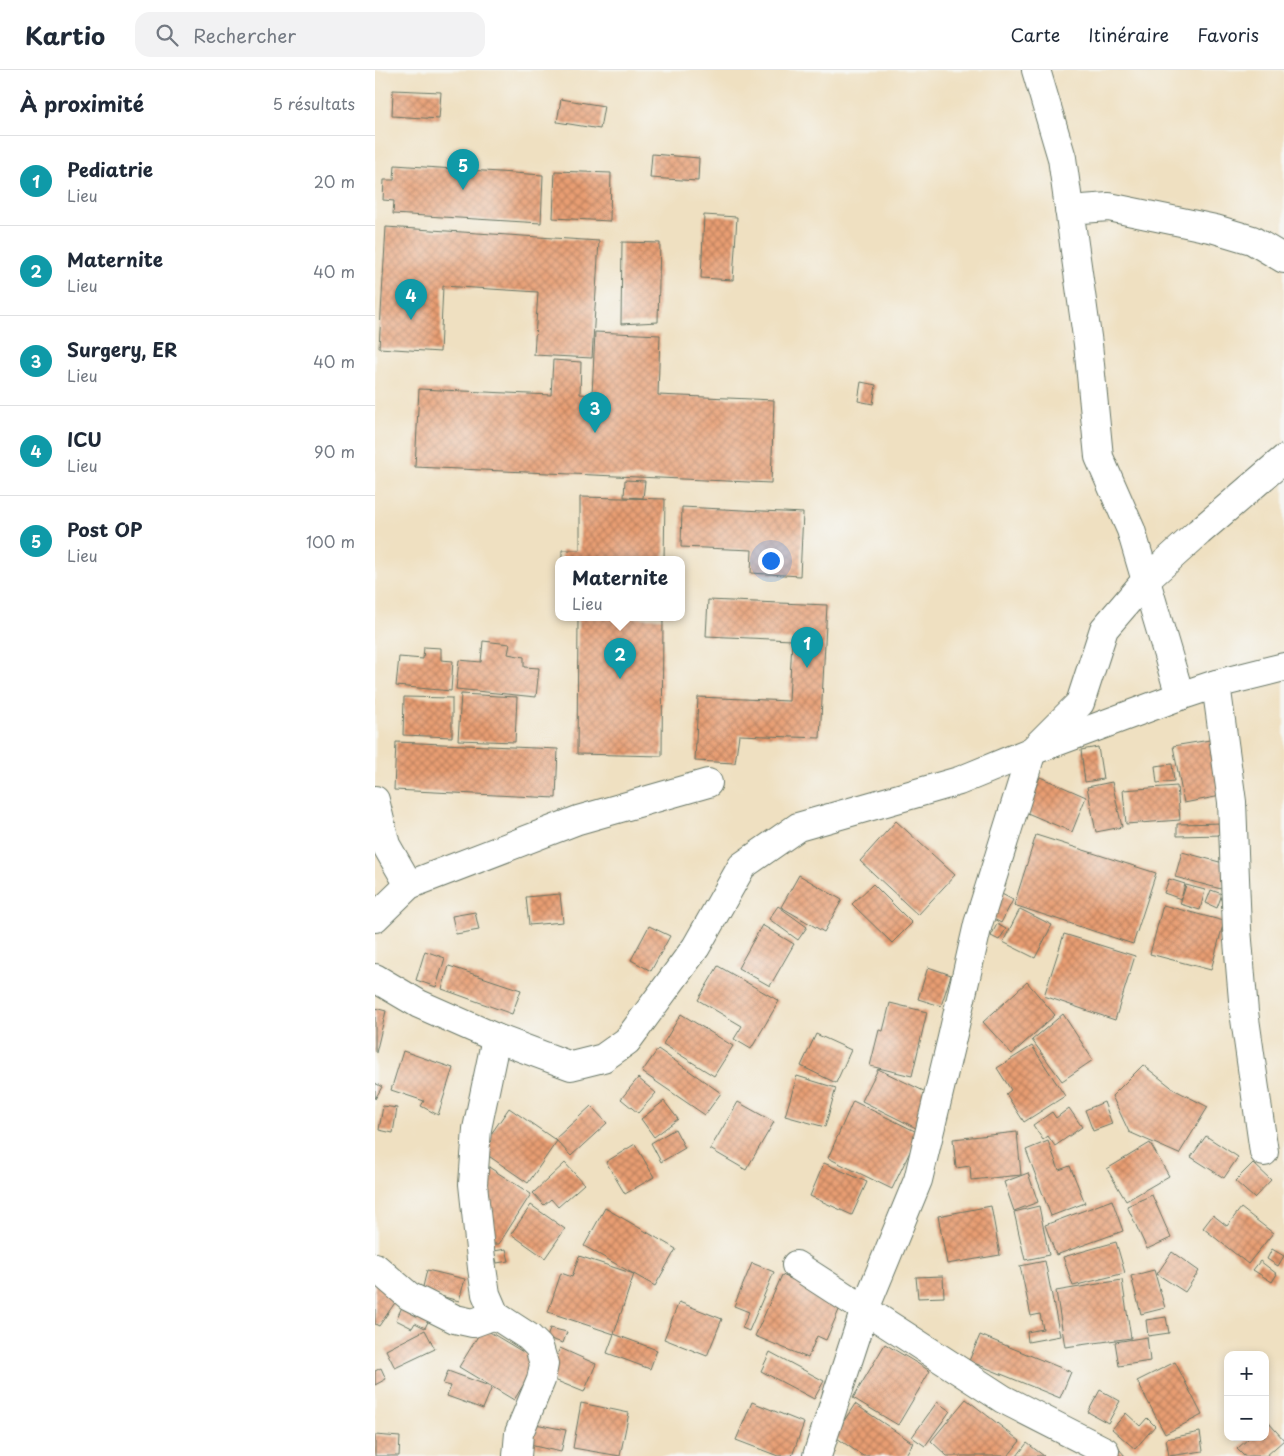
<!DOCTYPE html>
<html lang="fr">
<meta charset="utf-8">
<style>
body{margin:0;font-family:"Playpen Sans",sans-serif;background:#f2f2f3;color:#1f2937}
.controls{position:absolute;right:15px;bottom:15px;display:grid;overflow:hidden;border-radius:10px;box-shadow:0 2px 8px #0003}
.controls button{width:45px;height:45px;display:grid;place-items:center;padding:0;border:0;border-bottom:1px solid #e0e1e3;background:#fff;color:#1f2937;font:25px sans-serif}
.you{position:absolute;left:395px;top:490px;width:18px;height:18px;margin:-12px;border:4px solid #fff;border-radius:50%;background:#1a73e8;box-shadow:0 0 0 8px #1a73e833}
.badge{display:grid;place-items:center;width:32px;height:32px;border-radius:50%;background:#b5179e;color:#fff;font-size:16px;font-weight:700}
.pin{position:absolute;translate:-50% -41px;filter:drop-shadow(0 1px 2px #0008)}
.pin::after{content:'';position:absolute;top:26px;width:18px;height:15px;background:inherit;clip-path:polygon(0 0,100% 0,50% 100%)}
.popup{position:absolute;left:180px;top:486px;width:130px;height:65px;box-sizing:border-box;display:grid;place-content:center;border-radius:10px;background:#fff;filter:drop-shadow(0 1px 4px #0005);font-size:16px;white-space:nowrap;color:#747a83}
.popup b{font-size:19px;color:#1f2937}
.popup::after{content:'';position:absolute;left:50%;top:100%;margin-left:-10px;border:10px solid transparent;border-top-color:#fff}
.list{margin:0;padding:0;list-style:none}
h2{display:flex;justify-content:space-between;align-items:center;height:65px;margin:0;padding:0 20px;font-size:21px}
h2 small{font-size:16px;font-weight:400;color:#747a83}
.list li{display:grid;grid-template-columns:32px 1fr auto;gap:15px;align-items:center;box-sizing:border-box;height:90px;padding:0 20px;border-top:1px solid #e0e1e3}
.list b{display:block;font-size:19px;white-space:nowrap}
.list p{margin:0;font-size:16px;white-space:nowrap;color:#747a83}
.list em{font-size:16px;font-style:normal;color:#747a83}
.icon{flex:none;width:28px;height:28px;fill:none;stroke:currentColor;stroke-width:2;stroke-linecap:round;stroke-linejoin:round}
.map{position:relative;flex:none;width:909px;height:1386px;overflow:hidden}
header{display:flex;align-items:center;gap:30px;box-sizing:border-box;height:70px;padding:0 25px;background:#fff;border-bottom:1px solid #e0e1e3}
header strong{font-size:24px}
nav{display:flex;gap:28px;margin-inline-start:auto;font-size:18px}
.search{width:350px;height:45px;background:#f2f2f3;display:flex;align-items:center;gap:12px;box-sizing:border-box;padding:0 18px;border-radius:15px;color:#747a83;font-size:19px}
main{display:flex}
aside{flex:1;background:#fff}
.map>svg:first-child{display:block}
.building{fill:url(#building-cross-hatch)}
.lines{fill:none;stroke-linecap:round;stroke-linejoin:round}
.minor-casing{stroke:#687665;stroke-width:30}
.minor{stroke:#fff;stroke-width:28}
</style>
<header>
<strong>Kartio</strong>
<div class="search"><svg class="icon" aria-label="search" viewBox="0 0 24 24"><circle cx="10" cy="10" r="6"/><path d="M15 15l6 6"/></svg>Rechercher</div>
<nav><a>Carte</a><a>Itinéraire</a><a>Favoris</a></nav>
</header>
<main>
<aside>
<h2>À proximité<small>5 résultats</small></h2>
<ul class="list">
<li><span class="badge" style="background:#0f9aa8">1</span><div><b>Pediatrie</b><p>Lieu</p></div><em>20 m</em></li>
<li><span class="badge" style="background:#0f9aa8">2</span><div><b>Maternite</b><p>Lieu</p></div><em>40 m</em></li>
<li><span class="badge" style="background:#0f9aa8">3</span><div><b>Surgery, ER</b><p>Lieu</p></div><em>40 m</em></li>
<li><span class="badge" style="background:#0f9aa8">4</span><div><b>ICU</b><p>Lieu</p></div><em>90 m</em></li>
<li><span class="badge" style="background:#0f9aa8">5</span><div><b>Post OP</b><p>Lieu</p></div><em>100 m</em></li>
</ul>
</aside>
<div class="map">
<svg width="909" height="1386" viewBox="0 0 909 1386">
<defs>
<pattern id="building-cross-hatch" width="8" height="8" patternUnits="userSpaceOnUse" patternTransform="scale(1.25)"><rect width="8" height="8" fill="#e89d72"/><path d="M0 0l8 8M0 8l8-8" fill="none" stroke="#bb815e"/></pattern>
</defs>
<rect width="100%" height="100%" fill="#f6f6f2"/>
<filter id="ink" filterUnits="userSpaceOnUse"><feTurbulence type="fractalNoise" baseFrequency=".02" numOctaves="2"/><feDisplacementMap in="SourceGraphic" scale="10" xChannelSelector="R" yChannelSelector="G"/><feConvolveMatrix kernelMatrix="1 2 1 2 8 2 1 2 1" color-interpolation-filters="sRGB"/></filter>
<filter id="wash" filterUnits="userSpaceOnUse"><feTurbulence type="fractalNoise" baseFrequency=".0096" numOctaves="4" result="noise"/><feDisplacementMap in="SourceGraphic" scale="20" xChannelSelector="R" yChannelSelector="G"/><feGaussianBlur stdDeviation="1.12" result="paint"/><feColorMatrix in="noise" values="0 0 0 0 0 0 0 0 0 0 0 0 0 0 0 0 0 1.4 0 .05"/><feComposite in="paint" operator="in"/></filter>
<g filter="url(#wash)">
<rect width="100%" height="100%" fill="#efe0c1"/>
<g id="blocks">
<!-- building -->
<g class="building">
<path d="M 18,20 L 66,22 L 64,49 L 17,46 Z"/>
<path d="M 186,29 L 229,36 L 225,59 L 182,52 Z"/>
<path d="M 277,84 L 324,88 L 323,111 L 275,108 Z"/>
<path d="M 20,95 L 168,105 L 166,153 L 18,144 L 19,131 L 8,130 L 9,110 L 19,110 Z"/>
<path d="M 180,101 L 236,103 L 235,151 L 178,148 Z"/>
<path d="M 329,145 L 362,147 L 358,210 L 326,208 Z"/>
<path d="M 11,157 L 224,171 L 217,288 L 159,285 L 163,222 L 68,216 L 65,282 L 4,278 Z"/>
<path d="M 247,172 L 285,173 L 283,252 L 246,254 Z"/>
<path d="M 220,262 L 285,265 L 283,325 L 399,330 L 396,413 L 40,397 L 44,319 L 176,325 L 178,290 L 206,292 L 205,324 L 217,325 Z"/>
<path d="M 486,312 L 501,315 L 498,334 L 483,331 Z"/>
<path d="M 250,410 L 270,411 L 268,428 L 249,427 Z"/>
<path d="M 205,427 L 290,429 L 289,490 L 187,490 L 187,480 L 205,480 Z"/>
<path d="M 307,437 L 428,443 L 425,506 L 376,503 L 377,480 L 306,477 Z"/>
<path d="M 333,530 L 452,535 L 445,668 L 364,665 L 360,693 L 320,691 L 323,627 L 414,631 L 417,570 L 331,566 Z"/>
<path d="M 203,548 L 288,548 L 287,686 L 202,684 Z"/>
<path d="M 108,571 L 135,574 L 133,584 L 149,587 L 149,597 L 164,598 L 161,627 L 81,619 L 84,590 L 106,592 Z"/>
<path d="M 49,577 L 66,578 L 66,590 L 78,591 L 76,621 L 21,616 L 24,587 L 48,589 Z"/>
<path d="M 86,624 L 142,627 L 140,672 L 83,670 Z"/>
<path d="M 29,627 L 77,628 L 77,667 L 28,665 Z"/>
<path d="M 841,669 L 851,725 L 809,733 L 798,676 Z"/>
<path d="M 21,672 L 183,679 L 181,728 L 19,720 Z"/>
<path d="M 723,677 L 728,709 L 710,712 L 706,680 Z"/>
<path d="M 797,694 L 799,711 L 782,713 L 780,696 Z"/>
<path d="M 665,707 L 711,727 L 697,762 L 650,742 Z"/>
<path d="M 737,712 L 747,757 L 721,762 L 712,717 Z"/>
<path d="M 802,716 L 805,750 L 751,754 L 748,720 Z"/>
<path d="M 521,751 L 580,805 L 543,845 L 485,791 Z"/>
<path d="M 848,753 L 848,765 L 802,766 L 802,754 Z"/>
<path d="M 661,765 L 781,803 L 758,874 L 639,835 Z"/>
<path d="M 807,782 L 852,794 L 846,819 L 800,807 Z"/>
<path d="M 424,805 L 467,830 L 449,862 L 406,837 Z"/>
<path d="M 794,809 L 810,814 L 806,829 L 789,823 Z"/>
<path d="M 498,814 L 537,853 L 517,873 L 477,834 Z"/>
<path d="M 811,815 L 830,820 L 825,840 L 805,834 Z"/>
<path d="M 836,820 L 847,824 L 842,838 L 831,833 Z"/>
<path d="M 623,822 L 638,830 L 626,853 L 611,845 Z"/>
<path d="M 185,824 L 188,852 L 154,855 L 151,827 Z"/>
<path d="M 788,835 L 849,851 L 836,900 L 775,884 Z"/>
<path d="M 403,836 L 432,857 L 423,870 L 394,849 Z"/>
<path d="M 645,839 L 677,855 L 660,888 L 628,872 Z"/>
<path d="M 100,842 L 104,860 L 81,864 L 77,846 Z"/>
<path d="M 622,854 L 631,859 L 624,870 L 616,866 Z"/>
<path d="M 387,855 L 419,874 L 395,916 L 363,898 Z"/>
<path d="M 274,856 L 295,866 L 276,901 L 256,890 Z"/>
<path d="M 689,864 L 760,886 L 740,950 L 669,926 Z"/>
<path d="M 50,881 L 70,888 L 61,917 L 41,910 Z"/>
<path d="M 74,896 L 146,920 L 137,944 L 67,919 Z"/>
<path d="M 343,896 L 404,931 L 376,979 L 359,969 L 367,956 L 323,930 Z"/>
<path d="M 553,897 L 576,905 L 566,936 L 543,929 Z"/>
<path d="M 652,912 L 680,945 L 637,984 L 608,952 Z"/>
<path d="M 515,933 L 552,942 L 537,1006 L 495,996 L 504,960 L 508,961 Z"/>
<path d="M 0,938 L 11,941 L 1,983 L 0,982 Z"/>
<path d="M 306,944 L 358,976 L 339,1006 L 288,974 Z"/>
<path d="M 688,944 L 718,990 L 687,1011 L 657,970 Z"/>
<path d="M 441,964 L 476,980 L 461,1013 L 426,996 Z"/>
<path d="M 657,976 L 690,1026 L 649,1052 L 631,1024 L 636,1020 L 622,998 Z"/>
<path d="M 283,979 L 346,1023 L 330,1045 L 267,1002 Z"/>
<path d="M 28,981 L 78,998 L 63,1045 L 46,1036 L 49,1031 L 16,1020 Z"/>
<path d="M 768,995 L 800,1020 L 833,1037 L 804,1084 L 754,1062 L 737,1026 Z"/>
<path d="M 503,999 L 557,1025 L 541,1058 L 487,1031 Z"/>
<path d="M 422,1006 L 461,1018 L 450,1057 L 410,1046 Z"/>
<path d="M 263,1008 L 281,1023 L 263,1043 L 246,1029 Z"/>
<path d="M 0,1013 L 7,1017 L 0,1029 Z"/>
<path d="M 289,1031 L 303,1049 L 279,1067 L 266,1049 Z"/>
<path d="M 478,1031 L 544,1063 L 517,1119 L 453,1088 Z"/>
<path d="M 363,1032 L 399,1052 L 371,1100 L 335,1079 Z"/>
<path d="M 729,1032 L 737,1054 L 718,1061 L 710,1040 Z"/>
<path d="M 8,1036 L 22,1038 L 18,1063 L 4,1060 Z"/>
<path d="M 216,1036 L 232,1053 L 196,1086 L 180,1069 Z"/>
<path d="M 134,1038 L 182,1071 L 153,1113 L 105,1080 Z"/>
<path d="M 694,1038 L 707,1057 L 680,1076 L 673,1066 L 668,1070 L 658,1055 L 677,1042 L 681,1048 Z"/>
<path d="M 300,1059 L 310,1078 L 286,1092 L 276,1073 Z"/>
<path d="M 642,1062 L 646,1105 L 596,1110 L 595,1096 L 581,1098 L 578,1069 Z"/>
<path d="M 831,1066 L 863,1087 L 849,1108 L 816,1087 Z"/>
<path d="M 673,1071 L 684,1100 L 695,1096 L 710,1133 L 676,1146 L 651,1080 Z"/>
<path d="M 775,1073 L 794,1106 L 751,1131 L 732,1099 Z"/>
<path d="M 260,1074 L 279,1107 L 250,1124 L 231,1092 Z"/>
<path d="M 190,1093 L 209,1114 L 183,1137 L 176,1129 L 169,1135 L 158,1123 Z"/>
<path d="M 449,1093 L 492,1112 L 477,1145 L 435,1126 Z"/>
<path d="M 878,1093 L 896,1110 L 879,1128 L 860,1111 Z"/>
<path d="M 109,1094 L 156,1124 L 124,1174 L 110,1174 Z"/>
<path d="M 653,1103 L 663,1132 L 639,1141 L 629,1112 Z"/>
<path d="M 777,1125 L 796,1168 L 772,1179 L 752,1136 Z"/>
<path d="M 737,1130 L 748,1161 L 681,1185 L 670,1155 Z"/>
<path d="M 156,1135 L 190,1159 L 170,1188 L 136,1164 Z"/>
<path d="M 616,1136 L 625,1185 L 572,1194 L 563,1146 Z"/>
<path d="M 664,1136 L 674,1185 L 650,1190 L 639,1142 Z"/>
<path d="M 230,1138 L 301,1179 L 280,1216 L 209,1176 Z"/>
<path d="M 866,1138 L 898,1163 L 873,1194 L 828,1158 L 838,1145 L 852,1156 Z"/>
<path d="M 741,1172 L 750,1203 L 698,1216 L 688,1187 Z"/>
<path d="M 131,1179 L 134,1191 L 122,1193 L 119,1181 Z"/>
<path d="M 897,1179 L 909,1186 L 903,1196 L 892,1189 Z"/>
<path d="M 797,1182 L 824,1201 L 810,1222 L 782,1204 Z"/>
<path d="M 204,1186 L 259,1204 L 239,1264 L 173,1242 L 186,1203 L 197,1207 Z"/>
<path d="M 670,1191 L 685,1266 L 653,1272 L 652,1262 L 668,1259 L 665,1244 L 656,1246 L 645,1196 Z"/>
<path d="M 885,1191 L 902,1204 L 897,1212 L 878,1200 Z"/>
<path d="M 377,1193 L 399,1202 L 374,1261 L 367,1258 L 374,1242 L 359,1236 Z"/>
<path d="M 52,1200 L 90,1209 L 84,1231 L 47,1221 Z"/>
<path d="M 779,1200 L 790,1238 L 766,1244 L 756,1206 Z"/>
<path d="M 407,1205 L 468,1231 L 451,1270 L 442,1266 L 433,1288 L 380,1266 Z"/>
<path d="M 568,1206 L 569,1227 L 543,1228 L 541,1207 Z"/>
<path d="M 0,1210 L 26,1224 L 4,1256 L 0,1254 Z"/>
<path d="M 747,1210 L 756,1268 L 690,1277 L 681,1221 Z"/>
<path d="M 32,1226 L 59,1239 L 50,1258 L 40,1253 L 37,1258 L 21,1250 Z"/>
<path d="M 304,1232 L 347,1249 L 332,1286 L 289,1269 Z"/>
<path d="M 791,1247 L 794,1263 L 773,1266 L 771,1250 Z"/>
<path d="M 108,1258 L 163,1291 L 139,1330 L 84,1297 Z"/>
<path d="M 175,1258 L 192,1262 L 188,1273 L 172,1268 Z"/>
<path d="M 50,1260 L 60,1279 L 20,1298 L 11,1280 Z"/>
<path d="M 239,1264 L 282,1280 L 275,1299 L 232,1283 Z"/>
<path d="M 605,1265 L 696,1302 L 685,1328 L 594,1291 Z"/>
<path d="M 772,1267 L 775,1291 L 744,1296 L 740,1272 Z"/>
<path d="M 510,1274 L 555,1301 L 523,1355 L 478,1328 Z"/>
<path d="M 185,1278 L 221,1294 L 209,1322 L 172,1307 Z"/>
<path d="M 395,1282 L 449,1311 L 439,1329 L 386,1301 Z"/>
<path d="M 800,1292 L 827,1345 L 790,1364 L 762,1311 Z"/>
<path d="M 6,1298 L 11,1309 L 0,1315 L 0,1301 Z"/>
<path d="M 73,1301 L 117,1317 L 108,1339 L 72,1326 L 76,1316 L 68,1314 Z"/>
<path d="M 725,1320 L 745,1331 L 733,1353 L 713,1342 Z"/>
<path d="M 591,1329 L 645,1371 L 633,1386 L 572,1386 L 556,1371 Z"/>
<path d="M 377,1332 L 429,1353 L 417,1386 L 403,1386 L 361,1370 Z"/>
<path d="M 562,1332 L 575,1341 L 550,1376 L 537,1367 Z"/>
<path d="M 206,1333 L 254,1343 L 245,1386 L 198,1378 Z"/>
<path d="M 480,1334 L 538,1373 L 530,1386 L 488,1386 L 459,1366 Z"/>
<path d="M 751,1343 L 765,1356 L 772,1348 L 780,1356 L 760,1379 L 737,1359 Z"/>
<path d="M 893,1352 L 909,1370 L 891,1386 L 869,1386 L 862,1379 L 875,1367 L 890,1367 L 890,1354 Z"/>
<path d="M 155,1353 L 191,1360 L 186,1382 L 150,1374 Z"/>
<path d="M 825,1362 L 828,1381 L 794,1386 L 791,1369 Z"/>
<path d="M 0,1365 L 25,1367 L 24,1386 L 0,1386 Z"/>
<path d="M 652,1373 L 669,1386 L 642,1386 Z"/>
<path d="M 744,1379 L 750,1386 L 735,1386 Z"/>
</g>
</g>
</g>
<g filter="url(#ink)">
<use href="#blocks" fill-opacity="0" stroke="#687665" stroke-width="1"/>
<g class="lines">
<defs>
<g id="minor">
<path d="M 661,0 L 687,88 L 713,274 L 724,387 L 756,460 L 805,626"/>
<path d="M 694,140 L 734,137 L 840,159 L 877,170 L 909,189"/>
<path d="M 841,614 L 857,732 L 862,859 L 869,942 L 889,1082"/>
<path d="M 0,730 L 11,775 L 34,815"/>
<path d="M 0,848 L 34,815 L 203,750 L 333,713"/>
<path d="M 0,908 L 44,934 L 121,968 L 196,996 L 228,988 L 252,971 L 321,877 L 367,796 L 423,757 L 584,711 L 657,681 L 805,626 L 841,614 L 909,597"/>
<path d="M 121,968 L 102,1059 L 98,1114 L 107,1198 L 111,1224 L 120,1245 L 154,1267 L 164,1277 L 169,1294 L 166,1310 L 144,1363 L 142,1386"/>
<path d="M 421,1195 L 628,1329 L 730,1381"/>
<path d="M 0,1197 L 34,1226 L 80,1249 L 98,1253 L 120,1245"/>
<path d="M 442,1386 L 490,1239 L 543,1110 L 577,968 L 603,854 L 657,681 L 705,633 L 729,559 L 771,510 L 824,462 L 909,389"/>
</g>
</defs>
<!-- minor casing -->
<use href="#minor" class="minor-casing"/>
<!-- minor -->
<use href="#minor" class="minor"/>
</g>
</g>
</svg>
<div class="controls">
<button>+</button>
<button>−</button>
</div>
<div class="you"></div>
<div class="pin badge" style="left:432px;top:598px;background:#0f9aa8">1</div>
<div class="pin badge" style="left:245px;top:609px;background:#0f9aa8">2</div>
<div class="popup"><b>Maternite</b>Lieu</div>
<div class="pin badge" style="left:220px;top:363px;background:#0f9aa8">3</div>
<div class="pin badge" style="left:36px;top:250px;background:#0f9aa8">4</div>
<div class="pin badge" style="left:88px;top:120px;background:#0f9aa8">5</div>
</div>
</main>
